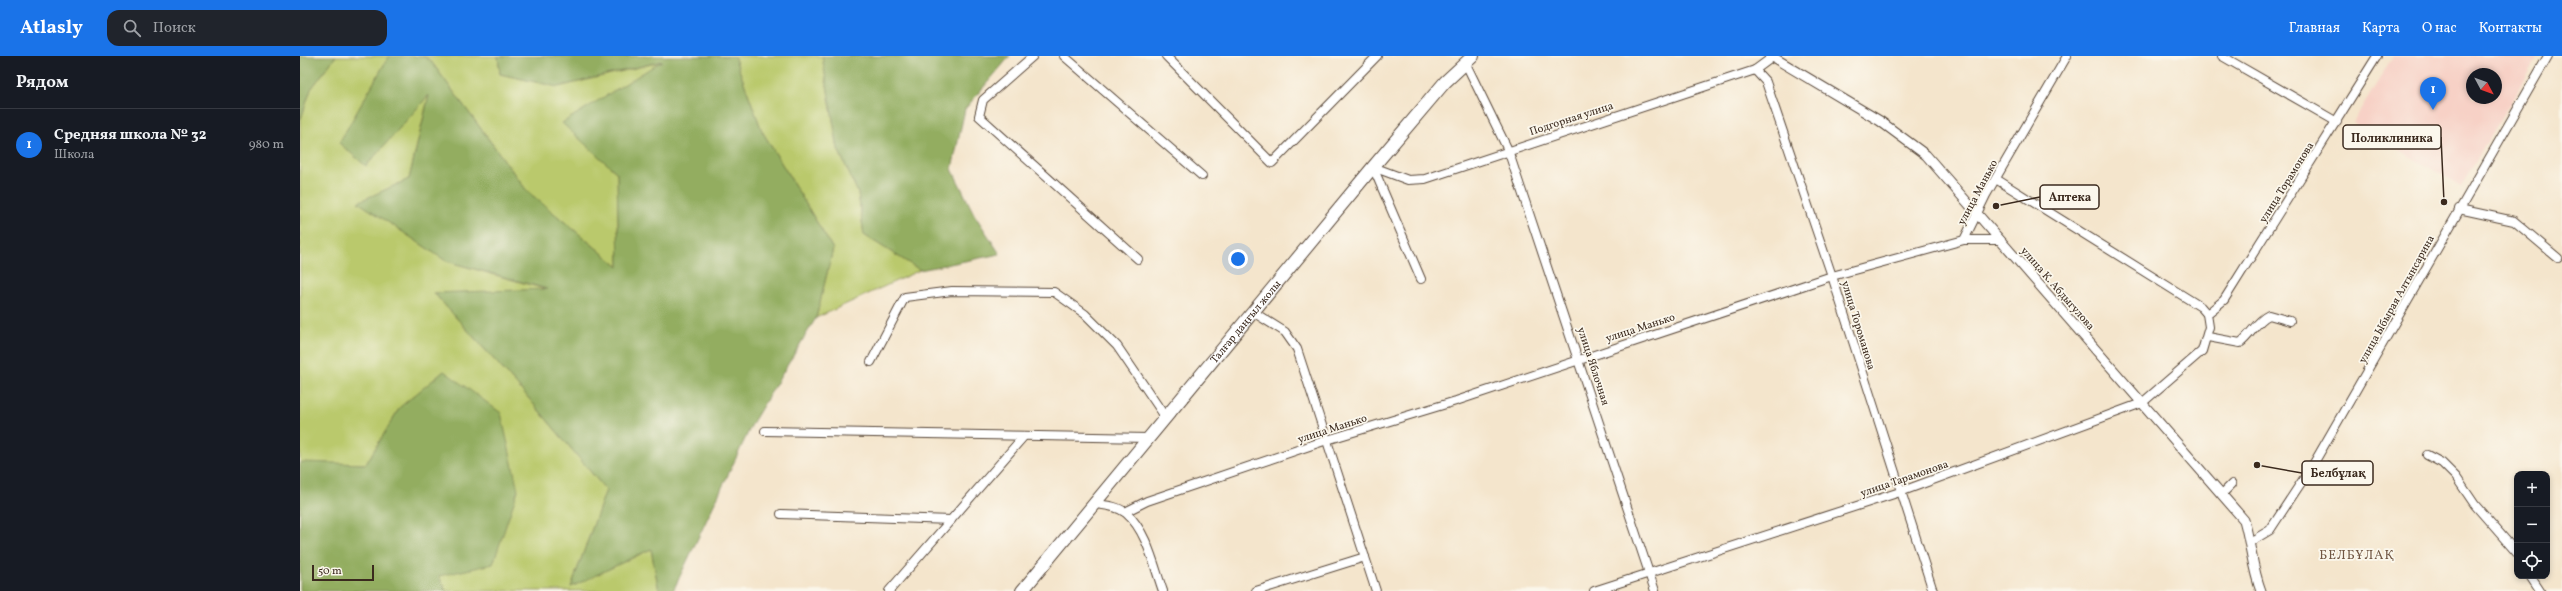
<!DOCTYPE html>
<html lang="ru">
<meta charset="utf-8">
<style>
body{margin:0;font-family:Vollkorn,serif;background:#20242c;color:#f1f3f6}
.controls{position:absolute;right:12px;bottom:12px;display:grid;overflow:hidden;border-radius:8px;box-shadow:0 2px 6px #0003}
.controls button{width:36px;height:36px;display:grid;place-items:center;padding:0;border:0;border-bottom:1px solid #363941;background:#171b24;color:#f1f3f6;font:20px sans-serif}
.compass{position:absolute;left:2166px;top:12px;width:36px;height:36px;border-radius:50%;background:#171b24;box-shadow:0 2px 6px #0003;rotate:131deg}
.scale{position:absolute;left:12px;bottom:10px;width:62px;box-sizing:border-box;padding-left:4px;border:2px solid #3b2a1e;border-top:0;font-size:11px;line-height:14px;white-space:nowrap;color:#3b2a1e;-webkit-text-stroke:3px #fbf7ec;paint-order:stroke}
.you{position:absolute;left:938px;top:203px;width:14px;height:14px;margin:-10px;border:3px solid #fff;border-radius:50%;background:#1a73e8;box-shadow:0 0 0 6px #1a73e833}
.badge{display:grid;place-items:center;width:26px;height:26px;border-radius:50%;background:#1a73e8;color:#fff;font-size:13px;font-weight:700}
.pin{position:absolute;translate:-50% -33px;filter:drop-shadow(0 1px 2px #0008)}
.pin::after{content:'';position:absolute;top:21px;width:14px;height:12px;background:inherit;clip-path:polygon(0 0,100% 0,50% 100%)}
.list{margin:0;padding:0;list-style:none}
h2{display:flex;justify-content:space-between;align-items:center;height:52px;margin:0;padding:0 16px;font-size:17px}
h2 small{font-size:13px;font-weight:400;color:#9ea1a6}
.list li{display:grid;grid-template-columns:26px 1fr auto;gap:12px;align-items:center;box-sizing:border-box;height:72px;padding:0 16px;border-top:1px solid #363941}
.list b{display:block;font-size:15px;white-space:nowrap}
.list p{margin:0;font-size:13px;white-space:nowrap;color:#9ea1a6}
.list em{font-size:13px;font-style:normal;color:#9ea1a6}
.icon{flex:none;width:22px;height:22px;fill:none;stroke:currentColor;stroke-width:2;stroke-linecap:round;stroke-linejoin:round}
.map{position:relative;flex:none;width:2262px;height:535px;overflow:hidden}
header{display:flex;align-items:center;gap:24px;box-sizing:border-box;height:56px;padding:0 20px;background:#1a73e8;color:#fff}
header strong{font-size:19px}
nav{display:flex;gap:22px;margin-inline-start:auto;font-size:14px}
.search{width:280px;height:36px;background:#20242c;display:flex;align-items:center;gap:10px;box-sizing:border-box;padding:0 14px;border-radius:12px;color:#9ea1a6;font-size:15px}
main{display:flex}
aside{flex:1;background:#171b24}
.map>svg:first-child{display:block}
.built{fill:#f7d1c6;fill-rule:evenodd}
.green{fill:#bac96c;stroke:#7a7a45}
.forest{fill:#93ad60;stroke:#676c3f}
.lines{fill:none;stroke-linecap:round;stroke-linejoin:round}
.minor-casing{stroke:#574638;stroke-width:10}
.tertiary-casing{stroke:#574638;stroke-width:11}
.primary-casing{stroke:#574638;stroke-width:14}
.minor{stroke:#fff;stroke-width:8}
.tertiary{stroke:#fff;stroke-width:9}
.primary{stroke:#fff;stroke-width:12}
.labels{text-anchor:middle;stroke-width:3.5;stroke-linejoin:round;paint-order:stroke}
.street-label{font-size:11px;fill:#3b2a1e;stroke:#fbf7ec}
.quarter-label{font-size:13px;letter-spacing:1px;fill:#715642;stroke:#fbf7ec}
.leader{fill:none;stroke:#3b2a1e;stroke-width:1.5}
.callout-dot{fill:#3b2a1e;stroke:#fbf7ec;stroke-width:1.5}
.callout{fill:#fbf7ec;stroke:#3b2a1e;stroke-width:1.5}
.callout-label{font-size:12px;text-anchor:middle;font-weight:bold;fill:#3b2a1e}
</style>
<header>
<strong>Atlasly</strong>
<div class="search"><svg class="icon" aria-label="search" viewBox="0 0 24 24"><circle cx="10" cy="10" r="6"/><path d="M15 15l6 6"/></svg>Поиск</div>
<nav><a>Главная</a><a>Карта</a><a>О нас</a><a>Контакты</a></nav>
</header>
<main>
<aside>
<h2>Рядом<small></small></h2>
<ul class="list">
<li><span class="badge">1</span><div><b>Средняя школа № 32</b><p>Школа</p></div><em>980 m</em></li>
</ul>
</aside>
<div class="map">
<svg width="2262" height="535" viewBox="0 0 2262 535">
<rect width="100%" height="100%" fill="#fbf7ec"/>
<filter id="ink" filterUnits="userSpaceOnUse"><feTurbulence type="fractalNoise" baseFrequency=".025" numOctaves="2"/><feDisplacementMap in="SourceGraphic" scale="8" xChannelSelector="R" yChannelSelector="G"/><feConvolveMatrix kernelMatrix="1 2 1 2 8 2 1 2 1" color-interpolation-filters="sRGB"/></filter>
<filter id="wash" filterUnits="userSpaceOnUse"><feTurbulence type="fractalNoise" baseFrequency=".012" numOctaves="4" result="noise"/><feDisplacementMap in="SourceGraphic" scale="16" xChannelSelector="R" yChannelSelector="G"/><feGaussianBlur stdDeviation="0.9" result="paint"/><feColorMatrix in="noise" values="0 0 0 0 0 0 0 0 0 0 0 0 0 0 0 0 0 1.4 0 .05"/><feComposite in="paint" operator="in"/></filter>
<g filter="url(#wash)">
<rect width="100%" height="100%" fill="#f4e5cc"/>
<!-- built -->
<path class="built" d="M 2093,0 L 2238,0 L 2161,130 L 2053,67 ZM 2172,18 L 2196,18 L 2196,42 L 2172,42 Z"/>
<!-- green -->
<g class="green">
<path d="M 36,0 L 89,0 L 40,86 L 66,110 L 129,38 L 109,123 L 59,146 L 146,205 L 248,234 L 134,237 L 226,339 L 306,434 L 271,531 L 351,493 L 359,535 L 146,535 L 138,520 L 100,351 L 66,408 L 0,407 L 0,66 L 11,33 Z"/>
<path d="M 122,0 L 198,0 L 200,18 L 258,31 L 364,5 L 263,67 L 317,117 L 319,211 L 227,135 L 130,4 Z"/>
<path d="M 434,0 L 522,0 L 538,93 L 558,137 L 564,179 L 620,214 L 516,262 L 533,193 L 462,75 Z"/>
</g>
<!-- forest -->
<g class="forest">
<path d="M 0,0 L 36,0 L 11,33 L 0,66 Z"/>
<path d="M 89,0 L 122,0 L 130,4 L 227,135 L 319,211 L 317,117 L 262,67 L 362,5 L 258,31 L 200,18 L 198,0 L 434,0 L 462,75 L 533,193 L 516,262 L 453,366 L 373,535 L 359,535 L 351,493 L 271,531 L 306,434 L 226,339 L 134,237 L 247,233 L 146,205 L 58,146 L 109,123 L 129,39 L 66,110 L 39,87 Z"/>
<path d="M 522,0 L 710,0 L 665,53 L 652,113 L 674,158 L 700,198 L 620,214 L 564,179 L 558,137 L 538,93 Z"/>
<path d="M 144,315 L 201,357 L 218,434 L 193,508 L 139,520 L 146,535 L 0,535 L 0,406 L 66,408 L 100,351 Z"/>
</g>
</g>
<g filter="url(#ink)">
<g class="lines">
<defs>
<g id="minor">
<path d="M 733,0 L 683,44 L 679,60 L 838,203"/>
<path d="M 764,0 L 902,120"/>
<path d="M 866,0 L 972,107 L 1077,0"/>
<path d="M 1922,0 L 2037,66"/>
<path d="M 1165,6 L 1208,94 L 1355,535"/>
<path d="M 1455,14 L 1466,26 L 1532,220 L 1633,535"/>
<path d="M 1073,111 L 1108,124 L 1125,123 L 1455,14 L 1474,0"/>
<path d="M 1073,111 L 1121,223"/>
<path d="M 2159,153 L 2214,165 L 2258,202"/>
<path d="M 1664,184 L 1700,184"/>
<path d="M 953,256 L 985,276 L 997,293 L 1076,535"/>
<path d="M 1907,258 L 1924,244 L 2077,0"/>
<path d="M 1908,281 L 1940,287 C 1951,279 1956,265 1969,259 L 1990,265"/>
<path d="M 571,306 L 605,241 L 652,235 L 754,236 L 785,258 L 817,290 L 866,362"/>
<path d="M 465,375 L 849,382"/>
<path d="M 2127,399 L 2142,407 L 2156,421 L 2175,449 L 2217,497"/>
<path d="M 1922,438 L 1932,428"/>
<path d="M 796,448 C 805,449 818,450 826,457 C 847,475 854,510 863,535"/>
<path d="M 825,456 L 847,445 L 1027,384 L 1156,345 L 1532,220 L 1664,184 L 1686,139 L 1767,0"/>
<path d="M 481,458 L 651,464"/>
<path d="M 1950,486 L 1970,474 L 2014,407 L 2248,0"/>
<path d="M 2230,520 L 2240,535"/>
<path d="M 589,535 L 724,380"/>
<path d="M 956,535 L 1065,501"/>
<path d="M 1294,535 L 1600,436 L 1842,347 L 1902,295 L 1909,271 L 1907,258 L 1901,251 L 1696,123"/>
</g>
<path id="tertiary" d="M 1471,0 L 1580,65 L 1626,99 L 1944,464 C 1951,488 1952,512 1961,535"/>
<g id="primary">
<path id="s1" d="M 722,535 L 1073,111 L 1145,26 L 1173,0"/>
</g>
</defs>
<!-- minor casing -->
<use href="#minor" class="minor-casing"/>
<!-- tertiary casing -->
<use href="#tertiary" class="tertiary-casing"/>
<!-- primary casing -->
<use href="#primary" class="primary-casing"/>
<!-- minor -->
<use href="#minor" class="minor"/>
<!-- tertiary -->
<use href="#tertiary" class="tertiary"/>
<!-- primary -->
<use href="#primary" class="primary"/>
</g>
</g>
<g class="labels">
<!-- street labels -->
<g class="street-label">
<text transform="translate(1271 62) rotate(-18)" y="4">Подгорная улица</text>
<text transform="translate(1986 126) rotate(-58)" y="4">улица Торамонова</text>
<text transform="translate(1677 136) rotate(-62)" y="4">улица Манько</text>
<text transform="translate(1758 232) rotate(49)" y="4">улица К. Абдыгулова</text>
<text transform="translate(2096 243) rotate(-61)" y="4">улица Ыбырая Алтынсарина</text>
<text dy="4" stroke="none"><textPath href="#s1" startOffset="350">Талғар даңғыл жолы</textPath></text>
<text transform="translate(1559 269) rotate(73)" y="4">улица Тороманова</text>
<text transform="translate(1340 271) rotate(-18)" y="4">улица Манько</text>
<text transform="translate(1294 310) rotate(72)" y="4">улица Яблочная</text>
<text transform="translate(1032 372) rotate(-18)" y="4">улица Манько</text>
<text transform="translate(1604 422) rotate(-19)" y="4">улица Тарамонова</text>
</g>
<!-- quarter labels -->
<g class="quarter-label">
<text x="2057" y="503">БЕЛБҰЛАҚ</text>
</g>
</g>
<!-- callouts -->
<path class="leader" d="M2144 146L2141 81M1696 150L1740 141M1957 409L2002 417"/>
<g class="callout-dot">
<circle cx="2144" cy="146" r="4"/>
<circle cx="1696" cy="150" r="4"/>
<circle cx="1957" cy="409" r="4"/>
</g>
<g class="callout">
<rect x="2043" y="69" width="98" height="24" rx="4"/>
<rect x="1740" y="129" width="59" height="24" rx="4"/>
<rect x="2002" y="405" width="71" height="24" rx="4"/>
</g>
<g class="callout-label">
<text x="2092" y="86">Поликлиника</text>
<text x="1770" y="145">Аптека</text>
<text x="2038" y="421">Белбұлақ</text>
</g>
</svg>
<div class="controls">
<button>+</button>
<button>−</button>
<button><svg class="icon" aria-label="locate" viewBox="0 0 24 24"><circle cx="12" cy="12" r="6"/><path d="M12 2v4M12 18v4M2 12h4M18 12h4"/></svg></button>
</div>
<svg class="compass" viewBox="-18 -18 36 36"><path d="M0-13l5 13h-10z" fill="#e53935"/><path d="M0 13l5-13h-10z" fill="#9ea1a6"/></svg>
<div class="scale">50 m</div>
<div class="you"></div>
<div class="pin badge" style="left:2133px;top:54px">1</div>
</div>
</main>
